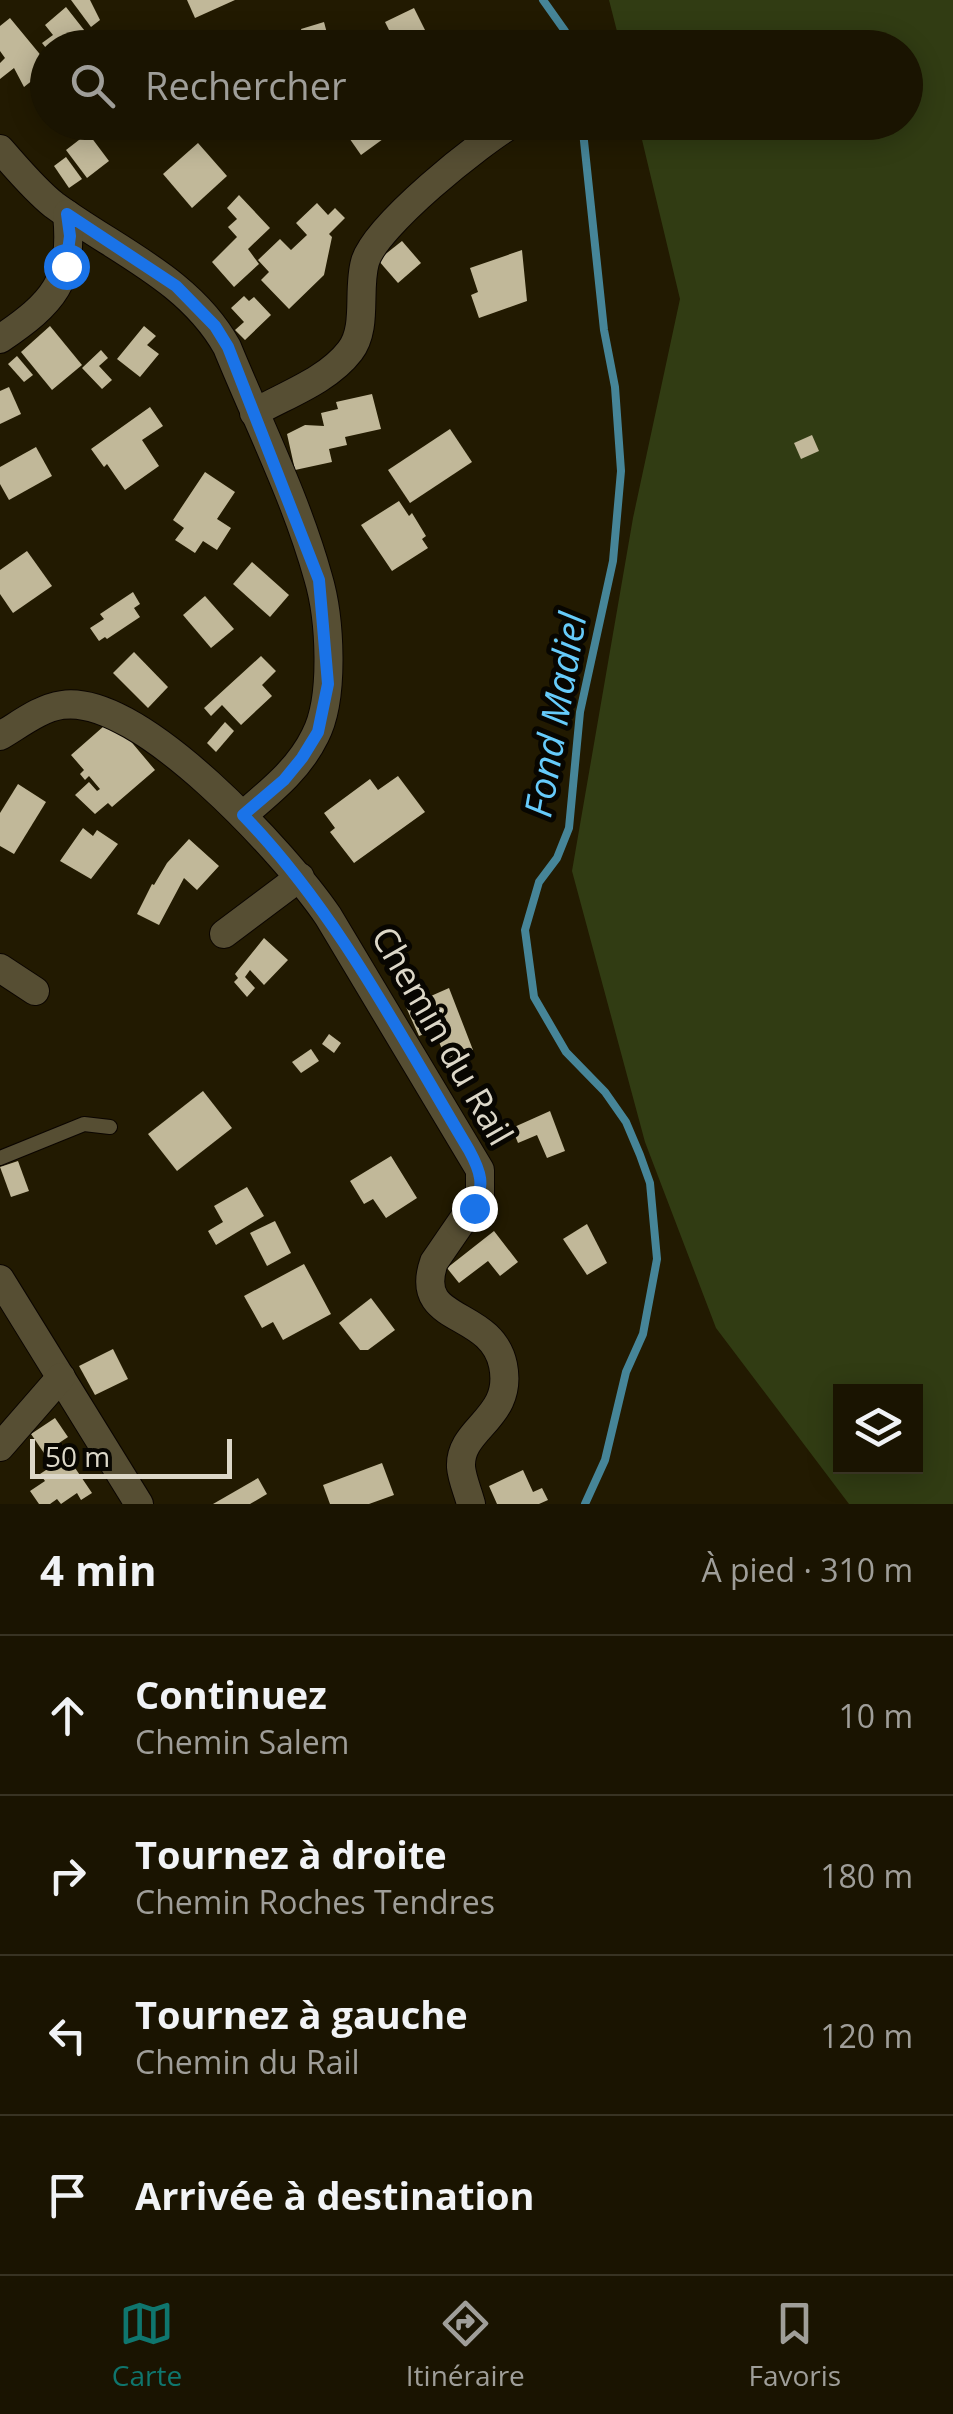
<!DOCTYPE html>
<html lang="fr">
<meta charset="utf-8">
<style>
body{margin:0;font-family:"Open Sans",sans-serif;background:#231d0b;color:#f1f3f6}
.controls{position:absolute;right:30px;bottom:30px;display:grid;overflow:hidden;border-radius:0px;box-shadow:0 5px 25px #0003}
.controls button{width:90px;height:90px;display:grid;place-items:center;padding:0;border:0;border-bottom:2px solid #383323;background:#1a1401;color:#f1f3f6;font:50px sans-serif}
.scale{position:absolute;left:30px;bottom:25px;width:202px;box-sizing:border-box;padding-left:10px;border:5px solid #dcd7c8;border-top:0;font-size:28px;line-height:35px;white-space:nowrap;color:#dcd7c8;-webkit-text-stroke:8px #080601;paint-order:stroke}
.stop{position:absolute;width:30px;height:30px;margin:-22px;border:8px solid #1a73e8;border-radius:50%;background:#fff}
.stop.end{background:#1a73e8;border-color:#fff;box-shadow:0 2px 10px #0008}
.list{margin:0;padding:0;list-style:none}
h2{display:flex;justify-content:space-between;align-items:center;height:130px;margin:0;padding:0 40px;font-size:42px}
h2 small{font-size:32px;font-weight:400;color:#9f9e99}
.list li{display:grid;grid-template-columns:65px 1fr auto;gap:30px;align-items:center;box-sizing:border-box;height:160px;padding:0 40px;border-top:2px solid #383323}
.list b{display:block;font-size:38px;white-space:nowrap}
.list p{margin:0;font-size:32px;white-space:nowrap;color:#9f9e99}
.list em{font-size:32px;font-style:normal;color:#9f9e99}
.icon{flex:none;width:55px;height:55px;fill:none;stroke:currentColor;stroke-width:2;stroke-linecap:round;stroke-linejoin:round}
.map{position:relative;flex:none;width:953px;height:1504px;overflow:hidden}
.search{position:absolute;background:#1a1401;box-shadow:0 5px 25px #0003;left:30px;right:30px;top:30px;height:110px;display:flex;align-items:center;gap:25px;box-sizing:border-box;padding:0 35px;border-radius:55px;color:#9f9e99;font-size:38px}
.sheet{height:770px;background:#1a1401}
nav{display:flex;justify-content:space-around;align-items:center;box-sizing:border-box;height:140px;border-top:2px solid #383323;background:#1a1401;font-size:28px;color:#9f9e99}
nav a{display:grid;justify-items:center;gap:5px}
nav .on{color:#0f766e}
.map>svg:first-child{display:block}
.green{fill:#313c13;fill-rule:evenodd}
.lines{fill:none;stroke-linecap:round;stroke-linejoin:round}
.stream{stroke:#468598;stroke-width:8}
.building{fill:#c1b899}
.lane-casing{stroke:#0b0500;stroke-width:16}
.street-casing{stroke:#0b0500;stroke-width:30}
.lane{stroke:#564e33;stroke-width:14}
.street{stroke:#564e33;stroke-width:28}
.route{stroke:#1a73e8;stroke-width:12}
.labels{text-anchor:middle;stroke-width:10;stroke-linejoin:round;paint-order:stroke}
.street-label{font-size:35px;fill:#dcd7c8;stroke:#080601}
.water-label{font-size:38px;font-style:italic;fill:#66cbfb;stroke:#080601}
</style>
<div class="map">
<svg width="953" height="1504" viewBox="0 0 953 1504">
<rect width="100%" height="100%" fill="#221a01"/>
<!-- green -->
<path class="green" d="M 609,0 L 953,0 L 953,1504 L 849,1504 L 716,1328 L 645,1142 L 572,871 L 633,518 L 680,299 L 638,123 L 906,122 L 906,48 L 621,47 ZM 840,1392 L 916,1392 L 916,1466 L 840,1466 Z"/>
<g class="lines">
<!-- stream -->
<g class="stream">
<path d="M 543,0 L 565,31 L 571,48"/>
<path d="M 582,122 L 604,330 L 615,387 L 621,471 L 613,561 L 580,712 L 569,828 L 557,858 L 539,882 L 525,930 L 534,997 L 566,1052 L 605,1092 L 626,1122 L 640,1155 L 650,1183 L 657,1259 L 643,1334 L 626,1372 L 605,1460 L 585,1504"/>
</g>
</g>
<!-- building -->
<g class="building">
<path d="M 71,0 L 90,0 L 100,20 L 91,27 Z"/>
<path d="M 187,0 L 235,0 L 195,18 Z"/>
<path d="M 66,7 L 88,35 L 72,48 L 63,48 L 60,44 L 46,48 L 42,43 L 53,35 L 45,25 Z"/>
<path d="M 414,8 L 425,30 L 396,44 L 385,22 Z"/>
<path d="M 10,18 L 48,64 L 48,68 L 24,87 L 14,68 L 0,79 L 0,63 L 5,58 L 0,51 L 0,26 Z"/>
<path d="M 324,22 L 328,37 L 305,44 L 301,29 Z"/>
<path d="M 338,122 L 388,122 L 394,131 L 361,155 Z"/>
<path d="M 88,133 L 109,161 L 87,178 L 66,150 Z"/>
<path d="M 198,143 L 227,176 L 192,208 L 163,174 Z"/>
<path d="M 66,157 L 82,179 L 69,188 L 54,166 Z"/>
<path d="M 239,195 L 270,228 L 248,249 L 259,264 L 234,287 L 212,262 L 237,237 L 228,227 L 237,219 L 227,208 Z"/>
<path d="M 317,203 L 328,215 L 335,208 L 345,218 L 329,234 L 332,237 L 324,275 L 289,309 L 261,280 L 269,272 L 258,260 L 280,239 L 291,250 L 307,235 L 296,223 Z"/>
<path d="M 402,241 L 421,263 L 398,283 L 378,260 Z"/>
<path d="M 522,250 L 527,301 L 479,318 L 471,295 L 478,292 L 470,268 Z"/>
<path d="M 244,296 L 249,301 L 254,297 L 271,315 L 245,340 L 235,330 L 244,322 L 231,308 Z"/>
<path d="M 50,326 L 82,365 L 52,390 L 21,352 Z"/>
<path d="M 144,326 L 156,336 L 147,345 L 159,354 L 140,377 L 117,359 Z"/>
<path d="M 101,350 L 108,358 L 99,366 L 112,380 L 102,389 L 82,368 Z"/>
<path d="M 17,356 L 33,375 L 24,382 L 8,364 Z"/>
<path d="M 9,387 L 21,414 L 0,424 L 0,391 Z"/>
<path d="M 372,394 L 381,429 L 345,437 L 347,445 L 329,449 L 332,462 L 295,470 L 287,434 L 305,425 L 324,426 L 321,413 L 338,409 L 336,402 Z"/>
<path d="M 150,407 L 163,426 L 142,440 L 159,466 L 125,490 L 107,464 L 104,467 L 91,449 Z"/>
<path d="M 450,429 L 472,462 L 410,503 L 388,470 Z"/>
<path d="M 812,435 L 819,451 L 801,459 L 794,443 Z"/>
<path d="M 36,447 L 52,476 L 9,500 L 0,484 L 0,467 Z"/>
<path d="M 205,472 L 235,492 L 217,519 L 231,528 L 217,550 L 203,541 L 195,553 L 175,540 L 184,528 L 173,520 Z"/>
<path d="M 399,501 L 409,516 L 412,513 L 426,536 L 422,539 L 428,548 L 392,571 L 361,525 Z"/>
<path d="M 27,551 L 52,586 L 13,613 L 0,594 L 0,570 Z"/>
<path d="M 252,562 L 289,595 L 270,617 L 233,584 Z"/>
<path d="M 133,592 L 140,604 L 134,608 L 140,617 L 107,639 L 105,637 L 99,641 L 90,628 L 104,619 L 100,614 Z"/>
<path d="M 205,596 L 234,629 L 211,648 L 183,615 Z"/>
<path d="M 134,652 L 168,687 L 148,708 L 113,673 Z"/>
<path d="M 261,656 L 276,671 L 262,685 L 272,696 L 241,725 L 222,705 L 211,716 L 204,708 Z"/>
<path d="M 112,719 L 155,770 L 112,807 L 108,803 L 95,814 L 75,795 L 89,782 L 97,791 L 100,789 L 89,776 L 85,780 L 80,774 L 84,770 L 71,755 Z"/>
<path d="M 225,722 L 234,731 L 216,752 L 207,743 Z"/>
<path d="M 398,776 L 425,812 L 354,863 L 330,832 L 335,828 L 324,813 L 370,779 L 378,790 Z"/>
<path d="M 18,784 L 46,802 L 14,854 L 0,846 L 0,813 Z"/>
<path d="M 83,828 L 93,836 L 97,830 L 118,844 L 91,879 L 60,861 Z"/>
<path d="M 189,839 L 219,866 L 197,890 L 184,878 L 159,925 L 137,914 L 152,884 L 154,885 L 167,863 Z"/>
<path d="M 264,938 L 288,960 L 264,985 L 250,970 L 245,977 L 255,988 L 247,997 L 234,982 L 238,978 L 235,974 Z"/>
<path d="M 449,988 L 473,1050 L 447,1061 L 434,1030 L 419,1036 L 406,1007 Z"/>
<path d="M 329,1034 L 341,1043 L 334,1053 L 322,1044 Z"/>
<path d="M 311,1049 L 319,1061 L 301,1073 L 292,1062 Z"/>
<path d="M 203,1091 L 232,1128 L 177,1171 L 148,1134 Z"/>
<path d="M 550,1111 L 565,1151 L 547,1158 L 537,1135 L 518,1143 L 512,1128 Z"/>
<path d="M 391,1156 L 417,1198 L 386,1218 L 373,1199 L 364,1204 L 350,1181 Z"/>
<path d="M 18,1161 L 29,1191 L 11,1197 L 0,1167 Z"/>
<path d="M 247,1187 L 264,1216 L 216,1245 L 208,1231 L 223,1222 L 214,1206 Z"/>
<path d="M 275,1221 L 291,1253 L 267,1266 L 250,1233 Z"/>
<path d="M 587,1224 L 607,1263 L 587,1275 L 563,1239 Z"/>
<path d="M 494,1231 L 518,1262 L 500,1276 L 488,1261 L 459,1283 L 447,1268 Z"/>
<path d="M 304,1264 L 331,1314 L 283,1340 L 273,1322 L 262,1328 L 244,1296 Z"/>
<path d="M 371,1298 L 395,1330 L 368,1350 L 360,1350 L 339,1323 Z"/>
<path d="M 113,1349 L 128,1379 L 95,1395 L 79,1366 Z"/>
<path d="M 55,1418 L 68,1437 L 44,1453 L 31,1434 Z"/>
<path d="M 67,1456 L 92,1493 L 81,1500 L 77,1493 L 61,1504 L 57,1499 L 50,1504 L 39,1504 L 30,1491 L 45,1481 L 40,1474 Z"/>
<path d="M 382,1463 L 394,1495 L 369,1504 L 330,1504 L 323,1485 Z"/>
<path d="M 523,1470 L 533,1492 L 542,1488 L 548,1500 L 539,1504 L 497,1504 L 489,1486 Z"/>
<path d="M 258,1478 L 267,1494 L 250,1504 L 213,1504 Z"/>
</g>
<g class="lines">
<defs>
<path id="lane" d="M 0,1158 L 84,1124 L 110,1127"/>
<g id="street">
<path d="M 0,149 C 17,168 34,189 54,205 C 115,250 189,279 227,347 C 258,423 296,498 318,577 C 330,617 335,698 315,736 C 299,769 271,791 243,815"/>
<path d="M 0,339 C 53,303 74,281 67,214"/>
<path d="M 254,413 C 285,395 327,381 350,351 C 368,328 357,290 365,262 C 375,226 480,142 515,122"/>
<path d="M 0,736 C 19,725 40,708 62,705 C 140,693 287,856 328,916 L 480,1170 L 480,1195 L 434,1262 C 412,1325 491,1308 503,1365 C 514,1419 459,1427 461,1467 C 462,1479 468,1492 471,1504"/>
<path d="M 224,934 L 300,877"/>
<path d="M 0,968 L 35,991"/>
<path d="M 0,1279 L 139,1504"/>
<path d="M 0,1447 L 61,1377"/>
</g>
</defs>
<!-- lane casing -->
<use href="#lane" class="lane-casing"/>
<!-- street casing -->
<use href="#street" class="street-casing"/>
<!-- lane -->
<use href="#lane" class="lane"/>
<!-- street -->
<use href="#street" class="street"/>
</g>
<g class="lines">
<!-- route -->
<path class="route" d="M 66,266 L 70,236 L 67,214 L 176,286 L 215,326 L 228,347 L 319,580 L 328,684 L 318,732 L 302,758 L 284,780 L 243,815 C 337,912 400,1035 469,1150 C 481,1172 485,1185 474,1208"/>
</g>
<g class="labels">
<!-- street labels -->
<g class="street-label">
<text transform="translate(442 1036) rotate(60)" y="12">Chemin du Rail</text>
</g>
<!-- water labels -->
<g class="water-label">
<text transform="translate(556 715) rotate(-80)" y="13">Fond Madiel</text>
</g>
</g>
</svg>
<div class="controls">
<button><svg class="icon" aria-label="layers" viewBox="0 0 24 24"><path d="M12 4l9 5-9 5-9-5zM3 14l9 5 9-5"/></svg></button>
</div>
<div class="scale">50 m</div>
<div class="stop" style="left:66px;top:266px"></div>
<div class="stop end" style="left:474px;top:1208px"></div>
<div class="search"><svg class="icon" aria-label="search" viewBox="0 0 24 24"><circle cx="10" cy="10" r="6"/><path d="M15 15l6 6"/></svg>Rechercher</div>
</div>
<section class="sheet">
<h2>4 min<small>À pied · 310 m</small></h2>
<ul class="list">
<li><svg class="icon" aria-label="ahead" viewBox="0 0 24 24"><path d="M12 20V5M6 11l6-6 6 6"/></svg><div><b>Continuez</b><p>Chemin Salem</p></div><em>10 m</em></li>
<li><svg class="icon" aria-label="right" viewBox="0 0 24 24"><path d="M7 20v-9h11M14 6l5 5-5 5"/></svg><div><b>Tournez à droite</b><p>Chemin Roches Tendres</p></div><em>180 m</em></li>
<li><svg class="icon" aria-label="left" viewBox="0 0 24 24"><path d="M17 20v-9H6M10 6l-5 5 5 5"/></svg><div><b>Tournez à gauche</b><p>Chemin du Rail</p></div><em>120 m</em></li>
<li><svg class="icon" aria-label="arrive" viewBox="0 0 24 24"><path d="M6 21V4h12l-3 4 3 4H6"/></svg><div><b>Arrivée à destination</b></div></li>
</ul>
</section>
<nav>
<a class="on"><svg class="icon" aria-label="map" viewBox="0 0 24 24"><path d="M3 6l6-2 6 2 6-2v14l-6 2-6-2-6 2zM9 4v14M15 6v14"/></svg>Carte</a>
<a><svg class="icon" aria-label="directions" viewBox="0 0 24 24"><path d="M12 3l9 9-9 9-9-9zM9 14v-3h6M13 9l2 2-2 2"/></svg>Itinéraire</a>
<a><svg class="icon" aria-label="saved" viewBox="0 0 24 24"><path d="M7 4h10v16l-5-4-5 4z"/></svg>Favoris</a>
</nav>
